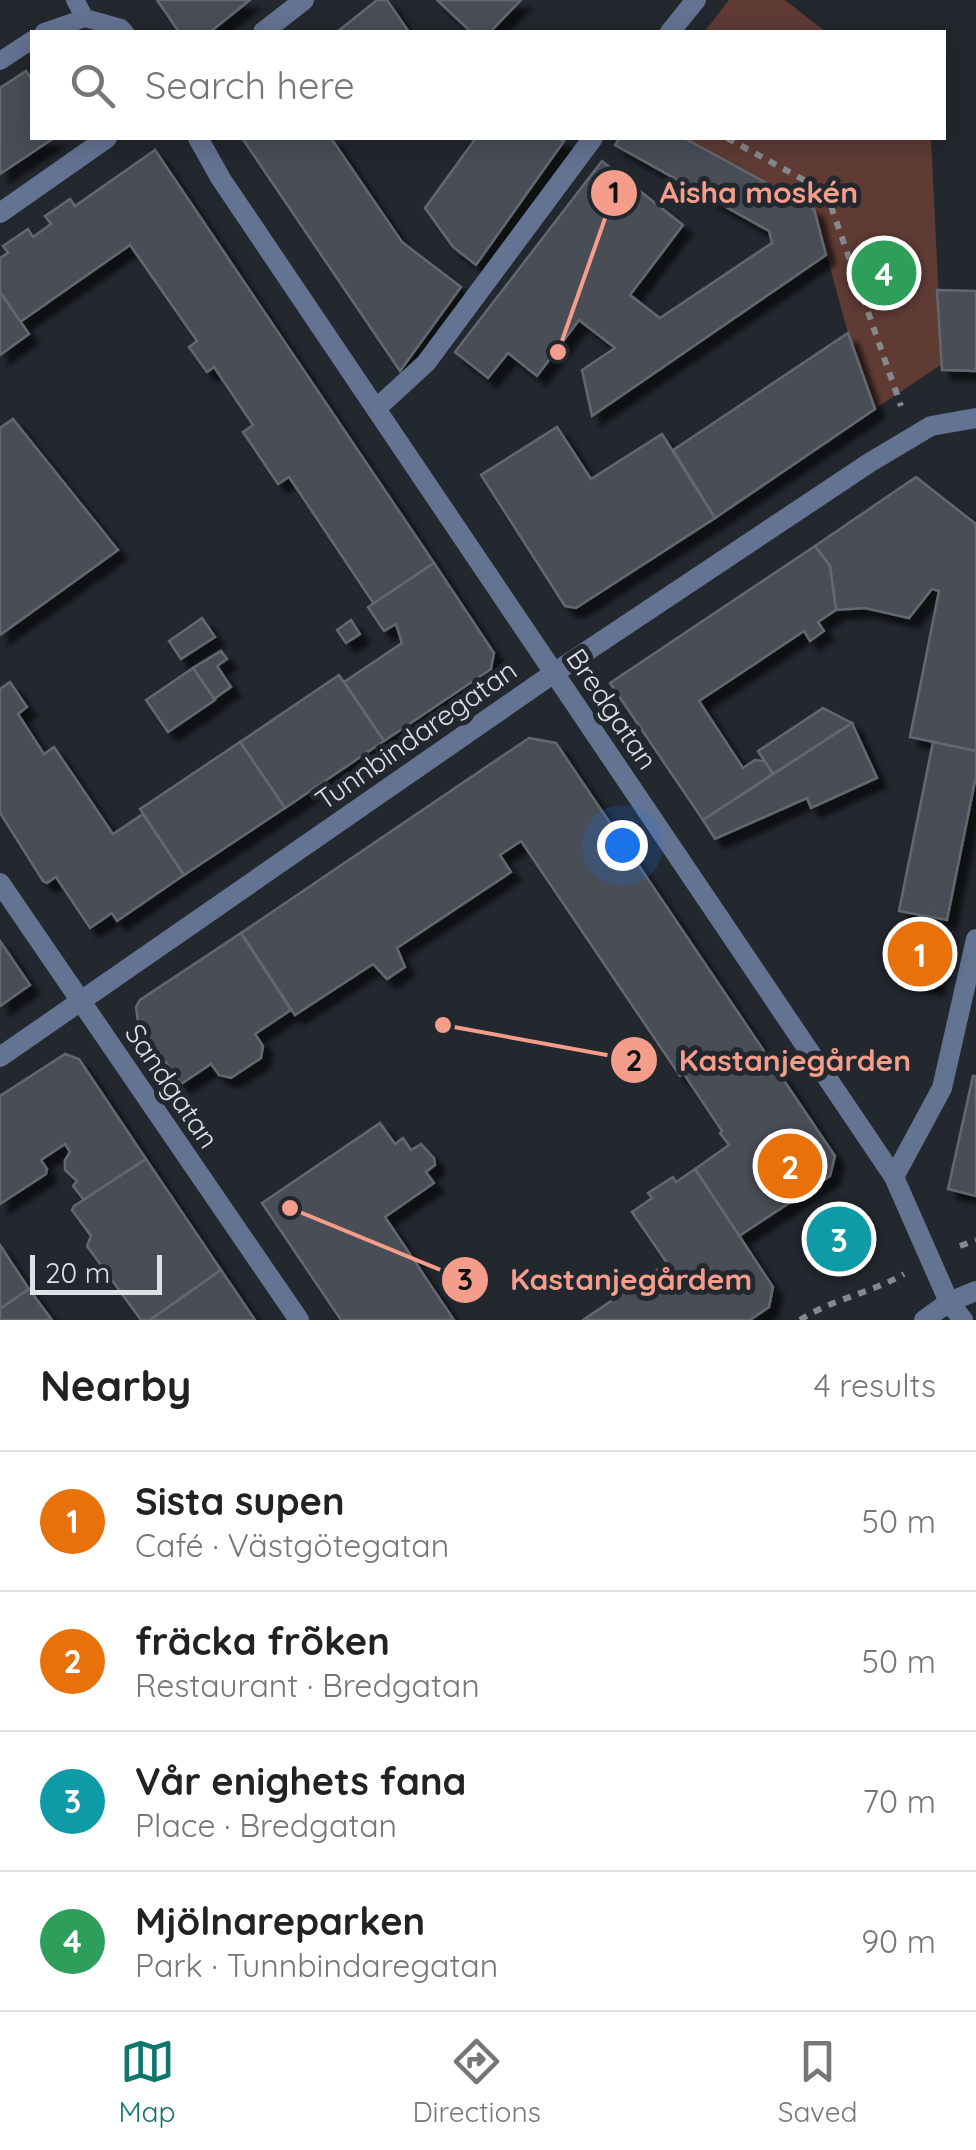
<!DOCTYPE html>
<meta charset="utf-8">
<style>
body{margin:0;font-family:Quicksand,sans-serif;background:#f6f6f6;color:#222}
.scale{position:absolute;left:30px;bottom:25px;width:132px;box-sizing:border-box;padding-left:10px;border:5px solid #dee1e6;border-top:0;font-size:28px;line-height:35px;white-space:nowrap;color:#dee1e6;-webkit-text-stroke:8px #23272e;paint-order:stroke}
.you{position:absolute;left:622px;top:845px;width:35px;height:35px;margin:-25px;border:8px solid #fff;border-radius:50%;background:#1a73e8;box-shadow:0 0 0 15px #1a73e833}
.badge{display:grid;place-items:center;width:65px;height:65px;border-radius:50%;background:#0f766e;color:#fff;font-size:32px;font-weight:700}
.pin{position:absolute;translate:-50% -50%;border:5px solid #fff;box-shadow:0 2px 10px #0006}
.list{margin:0;padding:0;list-style:none}
h2{display:flex;justify-content:space-between;align-items:center;height:130px;margin:0;padding:0 40px;font-size:42px}
h2 small{font-size:32px;font-weight:400;color:#767676}
.list li{display:grid;grid-template-columns:65px 1fr auto;gap:30px;align-items:center;box-sizing:border-box;height:140px;padding:0 40px;border-top:2px solid #e0e0e0}
.list b{display:block;font-size:38px;white-space:nowrap}
.list p{margin:0;font-size:32px;white-space:nowrap;color:#767676}
.list em{font-size:32px;font-style:normal;color:#767676}
.icon{flex:none;width:55px;height:55px;fill:none;stroke:currentColor;stroke-width:2;stroke-linecap:round;stroke-linejoin:round}
.map{position:relative;flex:none;width:976px;height:1320px;overflow:hidden}
.search{position:absolute;background:#fff;box-shadow:0 5px 25px #0003;left:30px;right:30px;top:30px;height:110px;display:flex;align-items:center;gap:25px;box-sizing:border-box;padding:0 35px;border-radius:0px;color:#767676;font-size:38px}
.sheet{height:690px;background:#fff}
nav{display:flex;justify-content:space-around;align-items:center;box-sizing:border-box;height:140px;border-top:2px solid #e0e0e0;background:#fff;font-size:28px;color:#767676}
nav a{display:grid;justify-items:center;gap:5px}
nav .on{color:#0f766e}
.map>svg:first-child{display:block}
.green{fill:#5f3b34}
.building{fill:#4a4e56;stroke:#636870;stroke-width:2.5;filter:url(#shadow)}
.lines{fill:none;stroke-linecap:round;stroke-linejoin:round}
.path{stroke:#85888e;stroke-width:6;stroke-dasharray:8 8;stroke-linecap:butt}
.lane{stroke:#637392;stroke-width:18}
.street{stroke:#637392;stroke-width:20}
.labels{text-anchor:middle;stroke-width:10;stroke-linejoin:round;paint-order:stroke}
.street-label{font-size:28px;fill:#dee1e6;stroke:#23272e}
.leader{fill:none;stroke:#f49d8b;stroke-width:4}
.callout-dot{fill:#f49d8b;stroke:#23272e;stroke-width:4}
.mark-label{font-size:30px;text-anchor:middle;font-weight:bold;fill:#111}
.callout-label{font-size:30px;text-anchor:middle;font-weight:bold;fill:#f49d8b;stroke:#23272e;stroke-width:10;stroke-linejoin:round;paint-order:stroke}
</style>
<div class="map">
<svg width="976" height="1320" viewBox="0 0 976 1320">
<defs>
<filter id="shadow"><feDropShadow dx="9" dy="9" stdDeviation="2.5" flood-color="#0009"/></filter>
</defs>
<rect width="100%" height="100%" fill="#23272e"/>
<!-- green -->
<g class="green">
<path d="M 729,0 L 785,0 L 826,32 L 704,32 Z"/>
<path d="M 684,138 L 931,138 L 942,364 L 875,409 L 848,333 L 814,209 Z"/>
</g>
<!-- building -->
<g class="building">
<path d="M 157,0 L 250,0 L 210,32 L 179,32 Z"/>
<path d="M 377,0 L 387,0 L 409,32 L 337,32 Z"/>
<path d="M 437,0 L 521,0 L 490,32 L 471,32 Z"/>
<path d="M 26,71 L 32,80 L 32,138 L 54,138 L 0,174 L 0,88 Z"/>
<path d="M 242,138 L 331,138 L 402,242 L 461,287 L 400,371 Z"/>
<path d="M 476,138 L 556,138 L 564,141 L 476,265 L 453,247 L 425,208 Z"/>
<path d="M 620,138 L 684,138 L 814,209 L 826,255 L 592,416 L 582,370 L 615,348 L 579,320 L 537,376 L 508,353 L 488,378 L 455,352 L 602,161 L 683,225 L 630,295 L 660,318 L 772,243 L 769,231 L 615,145 Z"/>
<path d="M 155,150 L 434,563 L 374,604 L 289,477 L 278,484 L 243,432 L 253,425 L 214,367 L 207,372 L 189,347 L 197,341 L 130,245 L 20,322 L 0,292 L 0,258 L 8,253 L 3,246 L 28,229 L 33,237 L 51,224 L 45,216 L 70,199 L 75,206 Z"/>
<path d="M 937,290 L 976,291 L 976,371 L 942,370 Z"/>
<path d="M 0,292 L 29,334 L 0,355 Z"/>
<path d="M 848,333 L 875,409 L 715,518 L 673,450 Z"/>
<path d="M 13,419 L 118,550 L 0,635 L 0,428 Z"/>
<path d="M 557,427 L 591,479 L 662,434 L 715,518 L 576,608 L 565,606 L 481,475 Z"/>
<path d="M 916,477 L 976,524 L 976,751 L 910,737 L 939,591 L 932,589 L 909,618 L 865,608 L 836,610 L 830,566 L 815,546 Z"/>
<path d="M 815,546 L 830,566 L 836,610 L 818,622 L 824,631 L 810,641 L 804,631 L 699,701 L 743,768 L 755,760 L 765,761 L 773,774 L 703,820 L 610,683 Z"/>
<path d="M 434,563 L 494,653 L 491,669 L 384,741 L 344,682 L 402,643 L 396,624 L 384,631 L 368,607 Z"/>
<path d="M 202,618 L 215,637 L 181,659 L 169,641 Z"/>
<path d="M 351,620 L 360,634 L 346,643 L 337,630 Z"/>
<path d="M 221,651 L 227,659 L 217,666 L 231,687 L 214,699 L 193,668 Z"/>
<path d="M 193,668 L 215,700 L 168,732 L 146,700 Z"/>
<path d="M 339,675 L 384,741 L 285,808 L 240,742 Z"/>
<path d="M 10,682 L 27,707 L 18,714 L 44,754 L 54,747 L 113,834 L 143,814 L 184,875 L 117,921 L 112,913 L 90,928 L 56,877 L 47,883 L 43,881 L 0,813 L 0,689 Z"/>
<path d="M 823,708 L 852,723 L 773,774 L 758,751 Z"/>
<path d="M 852,723 L 877,778 L 811,808 L 807,798 L 715,839 L 703,820 Z"/>
<path d="M 529,738 L 556,743 L 835,1156 L 830,1176 L 739,1236 L 695,1169 L 729,1145 L 720,1133 L 722,1131 L 684,1074 L 680,1076 L 521,841 L 500,855 L 511,872 L 397,948 L 405,967 L 387,979 L 373,964 L 295,1015 L 241,933 Z"/>
<path d="M 240,742 L 285,808 L 184,875 L 140,809 Z"/>
<path d="M 933,742 L 976,751 L 976,776 L 947,920 L 899,911 Z"/>
<path d="M 907,922 L 946,930 L 934,986 L 895,978 Z"/>
<path d="M 241,933 L 291,1010 L 255,1034 L 263,1046 L 261,1058 L 231,1078 L 219,1075 L 211,1064 L 181,1084 L 138,1022 L 136,1007 L 140,1000 Z"/>
<path d="M 0,941 L 30,985 L 0,1006 Z"/>
<path d="M 65,1054 L 79,1059 L 146,1159 L 84,1200 L 73,1186 L 77,1181 L 65,1170 L 65,1160 L 70,1152 L 65,1144 L 41,1160 L 47,1169 L 46,1174 L 0,1204 L 0,1096 Z"/>
<path d="M 973,1076 L 976,1076 L 976,1196 L 948,1189 Z"/>
<path d="M 380,1123 L 395,1144 L 403,1138 L 411,1150 L 421,1144 L 434,1158 L 435,1165 L 426,1172 L 434,1183 L 385,1217 L 454,1320 L 341,1320 L 262,1203 Z"/>
<path d="M 146,1159 L 221,1270 L 150,1320 L 141,1320 L 87,1246 L 91,1236 L 72,1210 L 74,1206 Z"/>
<path d="M 695,1169 L 773,1287 L 769,1307 L 750,1320 L 583,1320 L 667,1263 L 632,1212 L 652,1198 L 648,1193 L 673,1177 L 676,1182 Z"/>
<path d="M 0,1245 L 29,1289 L 0,1309 Z"/>
<path d="M 221,1270 L 255,1320 L 150,1320 Z"/>
<path d="M 29,1289 L 52,1320 L 0,1320 L 0,1309 Z"/>
</g>
<g class="lines">
<!-- path -->
<g class="path">
<path d="M 727,138 L 826,192 L 901,406"/>
<path d="M 960,1246 L 976,1240"/>
<path d="M 800,1320 C 832,1299 871,1293 904,1274"/>
</g>
<!-- lane -->
<g class="lane">
<path d="M 75,0 L 85,18"/>
<path d="M 44,32 L 85,18 L 121,28 L 125,32"/>
<path d="M 0,61 L 32,40"/>
</g>
<!-- street -->
<g class="street">
<path d="M 263,32 L 304,0"/>
<path d="M 670,32 L 696,0"/>
<path d="M 198,138 L 221,179 L 894,1177 L 949,1302 L 963,1320"/>
<path d="M 0,213 L 107,138"/>
<path d="M 378,407 L 426,363 L 593,138"/>
<path d="M 0,883 L 299,1320"/>
<path d="M 0,1057 L 554,673 L 869,463 L 931,426 L 976,418"/>
<path d="M 894,1177 L 942,1088 L 976,939"/>
<path d="M 924,1320 L 949,1302 L 976,1291"/>
</g>
</g>
<g class="labels">
<!-- street labels -->
<g class="street-label">
<text transform="translate(612 709) rotate(56)" y="10">Bredgatan</text>
<text transform="translate(416 735) rotate(-35)" y="10">Tunnbindaregatan</text>
<text transform="translate(172 1086) rotate(56)" y="10">Sandgatan</text>
</g>
</g>
<!-- callouts -->
<path class="leader" d="M558 352L614 193M443 1025L634 1060M290 1208L465 1280"/>
<g class="callout-dot">
<circle cx="558" cy="352" r="10"/>
<circle cx="443" cy="1025" r="10"/>
<circle cx="290" cy="1208" r="10"/>
<circle cx="614" cy="193" r="25"/>
<circle cx="634" cy="1060" r="25"/>
<circle cx="465" cy="1280" r="25"/>
</g>
<g class="mark-label">
<text x="614" y="203">1</text>
<text x="634" y="1071">2</text>
<text x="465" y="1290">3</text>
</g>
<g class="callout-label">
<text x="759" y="203">Aisha moskén</text>
<text x="795" y="1071">Kastanjegården</text>
<text x="631" y="1290">Kastanjegårdem</text>
</g>
</svg>
<div class="scale">20 m</div>
<div class="you"></div>
<div class="pin badge" style="left:920px;top:954px;background:#e8710a">1</div>
<div class="pin badge" style="left:790px;top:1166px;background:#e8710a">2</div>
<div class="pin badge" style="left:839px;top:1239px;background:#0f9aa8">3</div>
<div class="pin badge" style="left:884px;top:273px;background:#2e9e5b">4</div>
<div class="search"><svg class="icon" aria-label="search" viewBox="0 0 24 24"><circle cx="10" cy="10" r="6"/><path d="M15 15l6 6"/></svg>Search here</div>
</div>
<section class="sheet">
<h2>Nearby<small>4 results</small></h2>
<ul class="list">
<li><span class="badge" style="background:#e8710a">1</span><div><b>Sista supen</b><p>Café · Västgötegatan</p></div><em>50 m</em></li>
<li><span class="badge" style="background:#e8710a">2</span><div><b>fräcka frõken</b><p>Restaurant · Bredgatan</p></div><em>50 m</em></li>
<li><span class="badge" style="background:#0f9aa8">3</span><div><b>Vår enighets fana</b><p>Place · Bredgatan</p></div><em>70 m</em></li>
<li><span class="badge" style="background:#2e9e5b">4</span><div><b>Mjölnareparken</b><p>Park · Tunnbindaregatan</p></div><em>90 m</em></li>
</ul>
</section>
<nav>
<a class="on"><svg class="icon" aria-label="map" viewBox="0 0 24 24"><path d="M3 6l6-2 6 2 6-2v14l-6 2-6-2-6 2zM9 4v14M15 6v14"/></svg>Map</a>
<a><svg class="icon" aria-label="directions" viewBox="0 0 24 24"><path d="M12 3l9 9-9 9-9-9zM9 14v-3h6M13 9l2 2-2 2"/></svg>Directions</a>
<a><svg class="icon" aria-label="saved" viewBox="0 0 24 24"><path d="M7 4h10v16l-5-4-5 4z"/></svg>Saved</a>
</nav>
